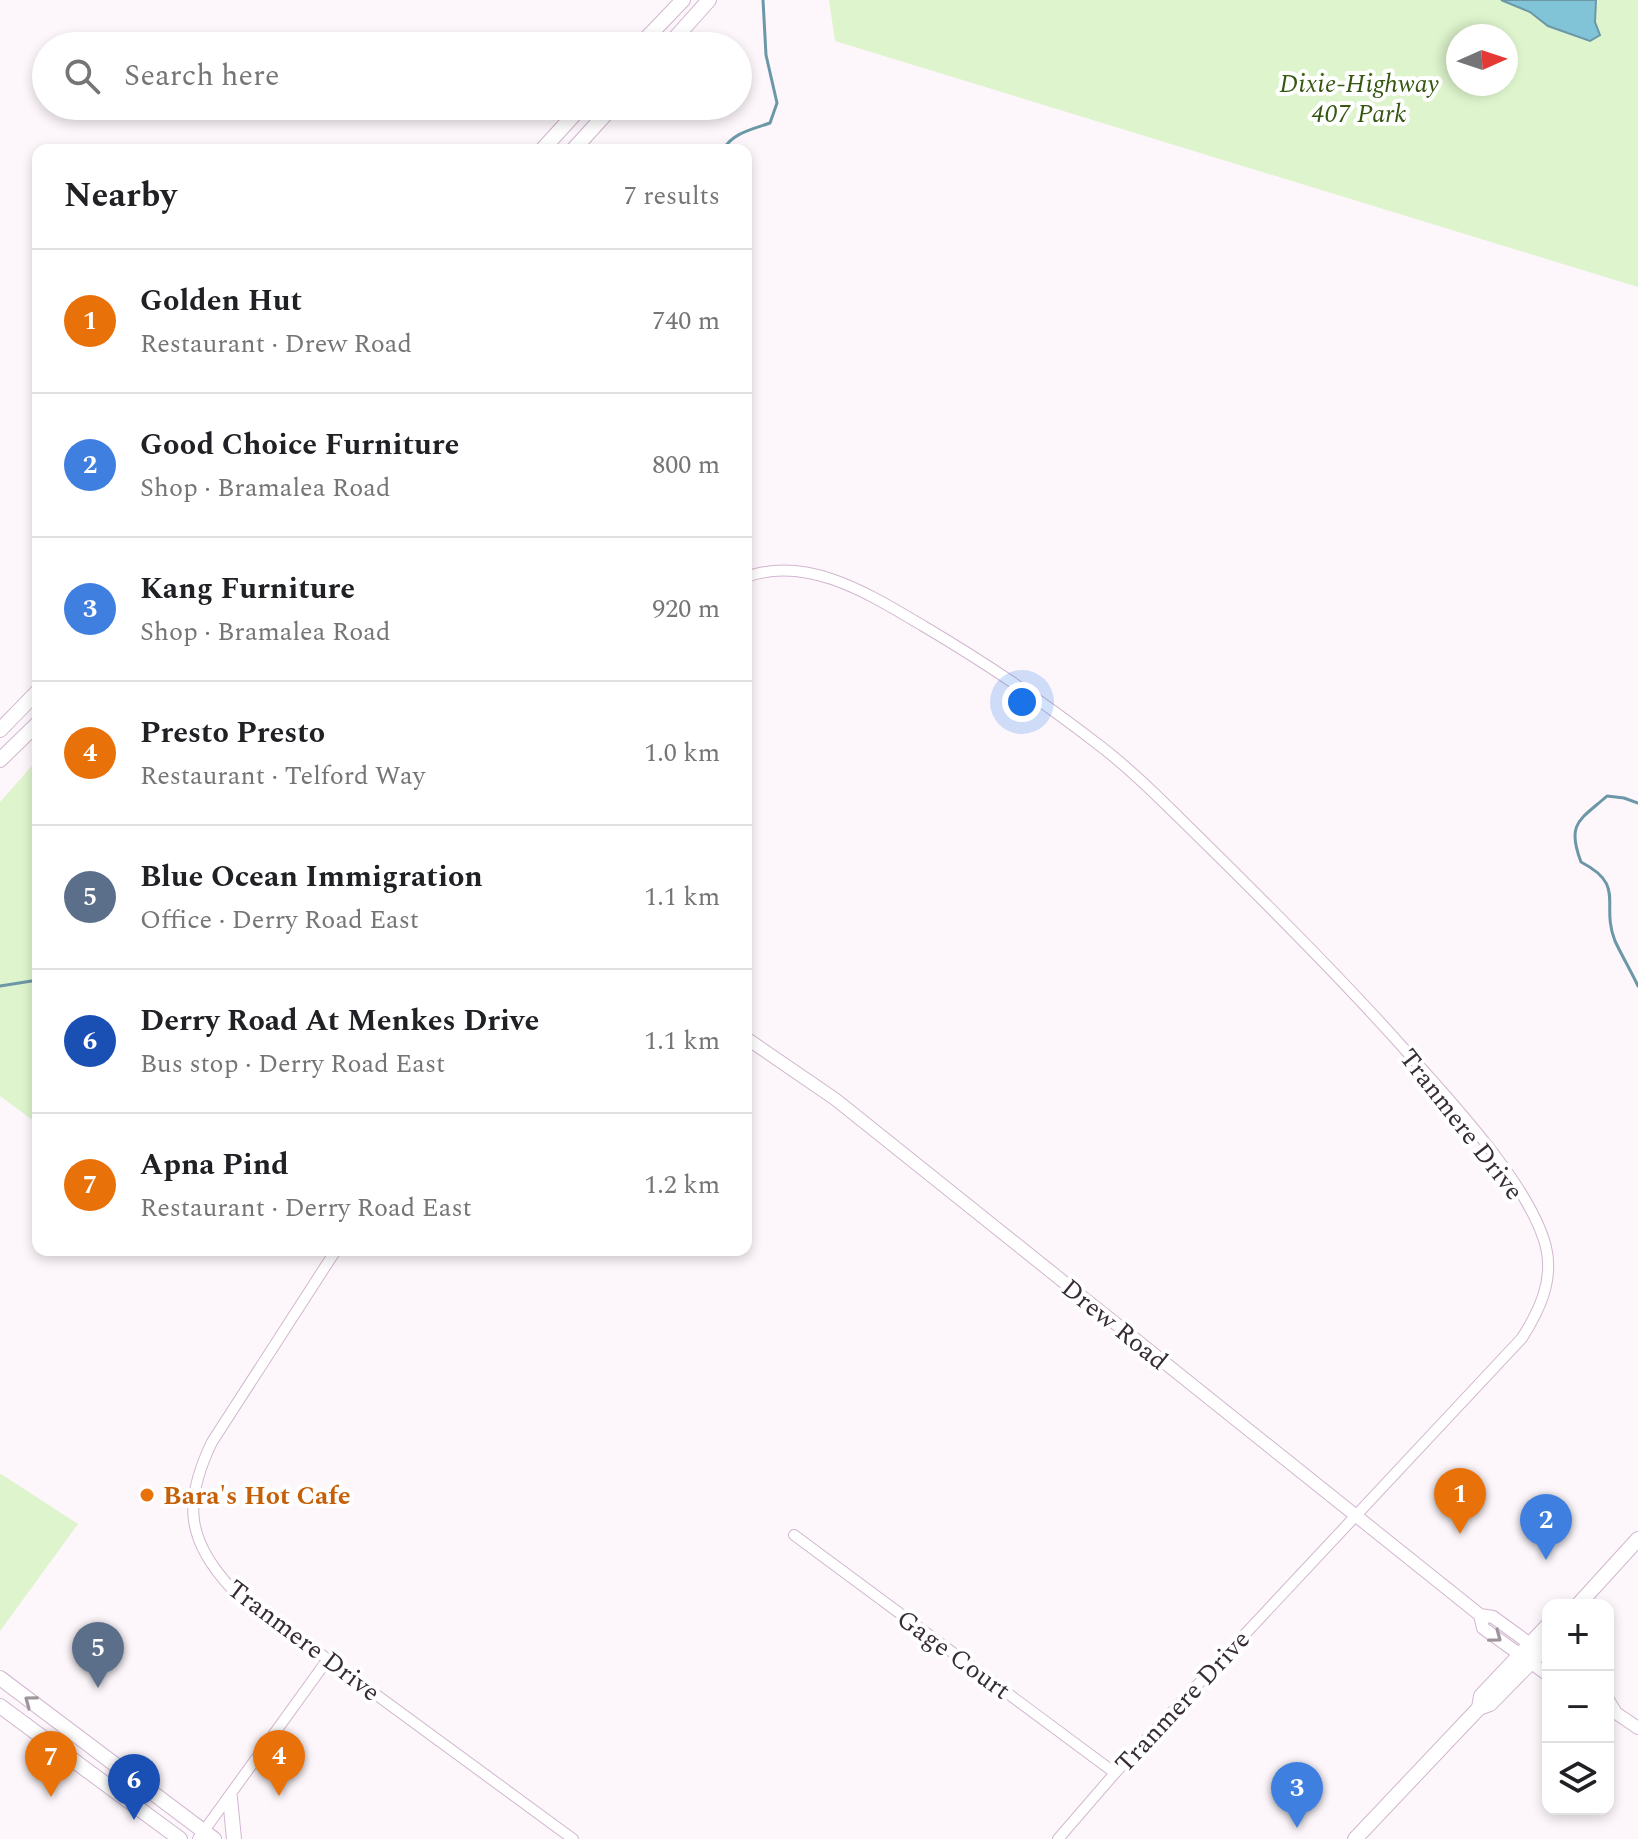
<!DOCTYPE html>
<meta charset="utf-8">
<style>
body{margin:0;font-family:Spectral,serif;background:#f2f2f2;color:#202124}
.controls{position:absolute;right:24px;bottom:24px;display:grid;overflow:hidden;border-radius:16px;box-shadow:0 4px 12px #0003}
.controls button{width:72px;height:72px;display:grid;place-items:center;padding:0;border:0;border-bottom:2px solid #e0e0e0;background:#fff;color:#202124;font:40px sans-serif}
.compass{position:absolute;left:1446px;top:24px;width:72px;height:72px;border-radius:50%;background:#fff;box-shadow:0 4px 12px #0003;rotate:87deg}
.you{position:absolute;left:1022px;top:702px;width:28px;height:28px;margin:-20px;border:6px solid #fff;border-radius:50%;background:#1a73e8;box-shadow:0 0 0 12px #1a73e833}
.badge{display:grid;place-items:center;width:52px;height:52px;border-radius:50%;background:#2e73a8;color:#fff;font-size:26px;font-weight:700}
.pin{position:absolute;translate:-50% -66px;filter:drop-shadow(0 2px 4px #0008)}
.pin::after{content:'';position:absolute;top:42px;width:28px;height:24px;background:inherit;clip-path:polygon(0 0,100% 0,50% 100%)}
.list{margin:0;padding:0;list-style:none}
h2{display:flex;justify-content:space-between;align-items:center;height:104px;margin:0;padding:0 32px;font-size:34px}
h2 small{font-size:26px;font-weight:400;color:#757577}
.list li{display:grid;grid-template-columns:52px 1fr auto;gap:24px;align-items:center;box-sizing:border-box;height:144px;padding:0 32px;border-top:2px solid #e0e0e0}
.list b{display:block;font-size:30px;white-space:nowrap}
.list p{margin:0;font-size:26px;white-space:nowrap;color:#757577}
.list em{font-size:26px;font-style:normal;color:#757577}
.icon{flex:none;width:44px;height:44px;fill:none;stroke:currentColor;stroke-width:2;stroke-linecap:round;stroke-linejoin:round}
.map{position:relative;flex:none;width:1638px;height:1839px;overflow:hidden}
.search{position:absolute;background:#fff;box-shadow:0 4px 12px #0003;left:32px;top:32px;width:720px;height:88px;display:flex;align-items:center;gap:20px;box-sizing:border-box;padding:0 28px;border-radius:44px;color:#757577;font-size:30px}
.panel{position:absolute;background:#fff;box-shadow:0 4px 12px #0003;left:32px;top:144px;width:720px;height:1112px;border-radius:16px}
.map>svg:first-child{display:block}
.green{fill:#ddf4cc;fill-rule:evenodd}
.water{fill:#81c4d7;stroke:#6b97a7;stroke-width:2}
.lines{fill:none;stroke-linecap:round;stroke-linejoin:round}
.stream{stroke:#6b97a7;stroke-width:3}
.minor-casing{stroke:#d1b6cf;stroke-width:12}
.tertiary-casing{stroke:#d1b6cf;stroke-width:14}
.secondary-casing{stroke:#d1b6cf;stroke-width:16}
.minor{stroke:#fff;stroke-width:10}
.tertiary{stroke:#fff;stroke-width:12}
.secondary{stroke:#fff;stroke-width:14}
.oneway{stroke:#9c969b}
.food-dot{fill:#e8710a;stroke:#fff;stroke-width:3}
.labels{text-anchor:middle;stroke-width:8;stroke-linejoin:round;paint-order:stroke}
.park-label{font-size:26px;font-style:italic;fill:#365712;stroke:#fff}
.street-label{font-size:26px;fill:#382d37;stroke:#fff}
.food-label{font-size:26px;font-weight:bold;fill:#c56008;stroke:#fff;text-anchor:start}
</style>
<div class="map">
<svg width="1638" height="1839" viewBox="0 0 1638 1839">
<rect width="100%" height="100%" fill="#fdf7fc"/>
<!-- green -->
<g class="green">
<path d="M 829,0 L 1638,0 L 1638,287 L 835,41 ZM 1458,36 L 1506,36 L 1506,84 L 1458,84 Z"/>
<path d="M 38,759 L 38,1124 L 0,1096 L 0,802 Z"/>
<path d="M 1,1474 L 78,1524 L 0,1631 L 0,1475 Z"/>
</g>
<!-- water -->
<path class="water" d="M 1501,0 L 1596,0 L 1595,22 L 1600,35 L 1590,41 L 1548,26 L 1530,12 Z"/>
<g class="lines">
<!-- stream -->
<g class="stream">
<path d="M 723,150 C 732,133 753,129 770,123 L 777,103 L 766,55 L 763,0"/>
<path d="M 1638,803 L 1624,798 L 1607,796 C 1580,820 1566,823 1581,862 C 1627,886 1600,903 1615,941 C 1622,956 1631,971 1638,986"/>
<path d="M 0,986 L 38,980"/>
</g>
<defs>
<g id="minor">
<path d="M 746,577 C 809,554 872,596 925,627 C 984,662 1041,700 1095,742 C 1135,772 1170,809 1206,844 C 1272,909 1337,974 1399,1043 C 1443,1093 1530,1183 1546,1247 C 1554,1281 1539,1311 1522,1338 L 1115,1773 L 1058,1839"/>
<path d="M 336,1250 L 212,1442 C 183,1502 186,1540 232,1589 L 573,1839"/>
<path d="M 794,1535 L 1115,1773"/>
<path d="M 198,1839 L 328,1659"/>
</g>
<g id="tertiary">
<path d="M 746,1038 L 835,1099 L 1480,1615 L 1493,1617 L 1548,1657"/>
<path d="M 1480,1615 L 1483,1628 L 1548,1675"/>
<path d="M 1608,1700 L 1616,1713 L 1638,1728"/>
</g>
<g id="secondary">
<path d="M 639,46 L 683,0"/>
<path d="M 668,46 L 709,0"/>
<path d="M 542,150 L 582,106"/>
<path d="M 573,150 L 613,106"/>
<path d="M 0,730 L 38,691"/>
<path d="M 0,760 L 38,723"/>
<path d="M 1578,1605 L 1638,1539"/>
<path d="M 0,1678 L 214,1839"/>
<path d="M 0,1706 L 180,1839"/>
<path d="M 1479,1708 L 1481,1696 L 1548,1625"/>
<path d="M 230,1798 L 234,1839"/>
<path d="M 1355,1839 L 1479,1708 L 1490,1704 L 1548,1645"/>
</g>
</defs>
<!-- minor casing -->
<use href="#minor" class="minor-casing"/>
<!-- tertiary casing -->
<use href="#tertiary" class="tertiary-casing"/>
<!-- secondary casing -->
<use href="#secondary" class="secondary-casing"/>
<!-- minor -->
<use href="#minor" class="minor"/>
<!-- tertiary -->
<use href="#tertiary" class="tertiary"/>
<!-- secondary -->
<use href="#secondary" class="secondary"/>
</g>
<!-- one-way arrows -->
<defs><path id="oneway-chevron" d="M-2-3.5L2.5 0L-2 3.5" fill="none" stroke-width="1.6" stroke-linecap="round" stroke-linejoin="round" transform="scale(2)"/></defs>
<g class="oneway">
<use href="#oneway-chevron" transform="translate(1496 1637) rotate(37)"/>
<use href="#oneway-chevron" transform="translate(30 1701) rotate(-143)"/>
</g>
<!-- markers -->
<circle class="food-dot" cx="147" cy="1495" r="8"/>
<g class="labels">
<!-- park labels -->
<g class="park-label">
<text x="1359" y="92">Dixie-Highway<tspan x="1359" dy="30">407 Park</tspan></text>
</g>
<!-- street labels -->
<g class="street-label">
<text transform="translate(1462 1124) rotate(52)" y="9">Tranmere Drive</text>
<text transform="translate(1115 1324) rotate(39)" y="9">Drew Road</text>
<text transform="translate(304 1640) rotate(37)" y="9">Tranmere Drive</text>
<text transform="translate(954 1654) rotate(36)" y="9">Gage Court</text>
<text transform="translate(1182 1701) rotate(-47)" y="9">Tranmere Drive</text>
</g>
<!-- food labels -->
<g class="food-label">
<text x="163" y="1504">Bara's Hot Cafe</text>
</g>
</g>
</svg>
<div class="controls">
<button>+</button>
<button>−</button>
<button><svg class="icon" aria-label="layers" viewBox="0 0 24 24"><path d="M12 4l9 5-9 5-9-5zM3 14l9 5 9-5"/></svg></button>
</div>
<svg class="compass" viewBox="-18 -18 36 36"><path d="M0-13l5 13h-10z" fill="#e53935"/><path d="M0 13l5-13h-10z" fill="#757577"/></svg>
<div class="you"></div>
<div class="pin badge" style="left:1460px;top:1534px;background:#e8710a">1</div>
<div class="pin badge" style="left:1546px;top:1560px;background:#3f7fe0">2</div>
<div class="pin badge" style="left:1297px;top:1828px;background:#3f7fe0">3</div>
<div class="pin badge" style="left:279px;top:1796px;background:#e8710a">4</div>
<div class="pin badge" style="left:98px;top:1688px;background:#5c6f8a">5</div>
<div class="pin badge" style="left:134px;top:1820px;background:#1a4fb4">6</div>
<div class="pin badge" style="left:51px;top:1797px;background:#e8710a">7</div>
<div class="search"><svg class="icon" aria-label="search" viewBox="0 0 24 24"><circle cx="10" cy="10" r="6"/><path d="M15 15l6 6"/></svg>Search here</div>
<section class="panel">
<h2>Nearby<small>7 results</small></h2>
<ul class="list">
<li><span class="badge" style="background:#e8710a">1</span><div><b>Golden Hut</b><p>Restaurant · Drew Road</p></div><em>740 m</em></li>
<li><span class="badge" style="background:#3f7fe0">2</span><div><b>Good Choice Furniture</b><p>Shop · Bramalea Road</p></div><em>800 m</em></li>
<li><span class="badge" style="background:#3f7fe0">3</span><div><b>Kang Furniture</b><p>Shop · Bramalea Road</p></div><em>920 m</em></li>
<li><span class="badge" style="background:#e8710a">4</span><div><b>Presto Presto</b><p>Restaurant · Telford Way</p></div><em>1.0 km</em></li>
<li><span class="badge" style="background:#5c6f8a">5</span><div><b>Blue Ocean Immigration</b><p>Office · Derry Road East</p></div><em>1.1 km</em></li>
<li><span class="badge" style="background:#1a4fb4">6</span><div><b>Derry Road At Menkes Drive</b><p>Bus stop · Derry Road East</p></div><em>1.1 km</em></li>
<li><span class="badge" style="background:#e8710a">7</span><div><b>Apna Pind</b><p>Restaurant · Derry Road East</p></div><em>1.2 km</em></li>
</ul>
</section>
</div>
